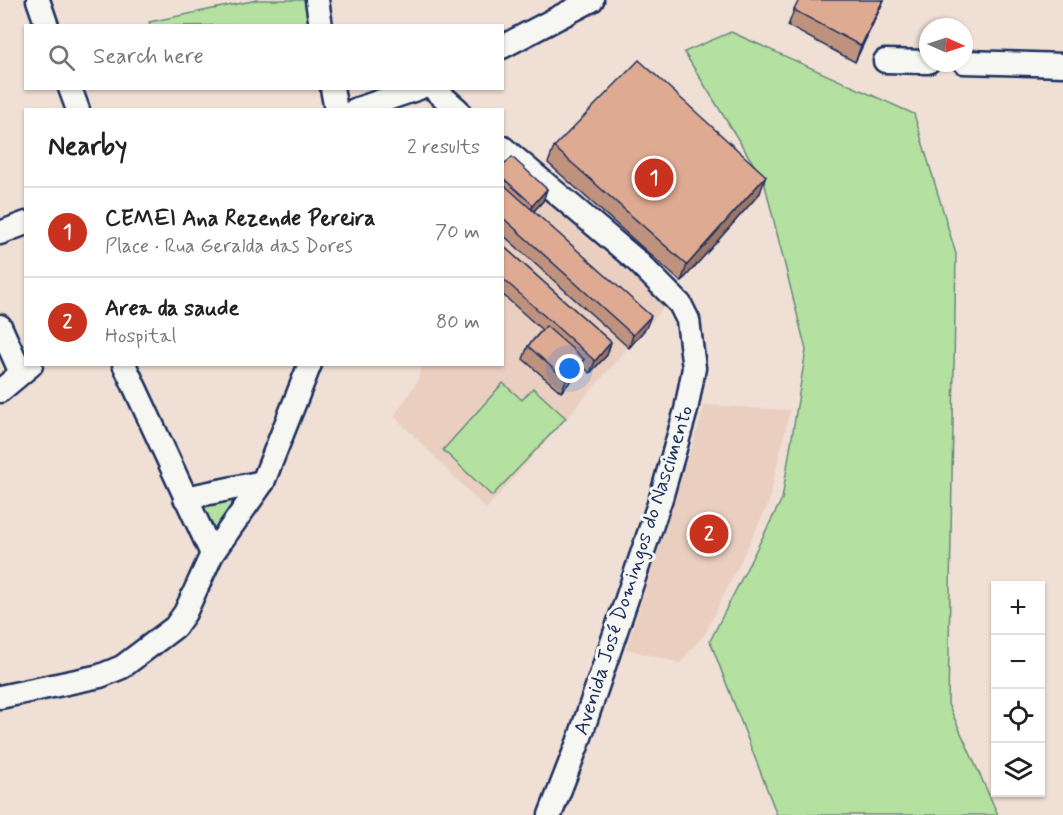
<!DOCTYPE html>
<meta charset="utf-8">
<style>
body{margin:0;font-family:Mynerve,sans-serif;background:#f6f6f6;color:#222}
.controls{position:absolute;right:18px;bottom:18px;display:grid;overflow:hidden;border-radius:0px;box-shadow:0 2px 4px #0004}
.controls button{width:54px;height:54px;display:grid;place-items:center;padding:0;border:0;border-bottom:2px solid #e0e0e0;background:#fff;color:#222;font:30px sans-serif}
.compass{position:absolute;left:919px;top:18px;width:54px;height:54px;border-radius:50%;background:#fff;box-shadow:0 2px 4px #0004;rotate:93deg}
.you{position:absolute;left:570px;top:369px;width:21px;height:21px;margin:-15px;border:4px solid #fff;border-radius:50%;background:#1a73e8;box-shadow:0 0 0 9px #1a73e833}
.badge{display:grid;place-items:center;width:39px;height:39px;border-radius:50%;background:#c8321e;color:#fff;font-size:20px;font-weight:700}
.pin{position:absolute;translate:-50% -50%;border:3px solid #fff;box-shadow:0 2px 6px #0006}
.list{margin:0;padding:0;list-style:none}
h2{display:flex;justify-content:space-between;align-items:center;height:78px;margin:0;padding:0 24px;font-size:26px}
h2 small{font-size:20px;font-weight:400;color:#767676}
.list li{display:grid;grid-template-columns:39px 1fr auto;gap:18px;align-items:center;box-sizing:border-box;height:90px;padding:0 24px;border-top:2px solid #e0e0e0}
.list b{display:block;font-size:22px;white-space:nowrap}
.list p{margin:0;font-size:20px;white-space:nowrap;color:#767676}
.list em{font-size:20px;font-style:normal;color:#767676}
.icon{flex:none;width:33px;height:33px;fill:none;stroke:currentColor;stroke-width:2;stroke-linecap:round;stroke-linejoin:round}
.map{position:relative;flex:none;width:1063px;height:815px;overflow:hidden}
.search{position:absolute;background:#fff;box-shadow:0 2px 4px #0004;left:24px;top:24px;width:480px;height:66px;display:flex;align-items:center;gap:15px;box-sizing:border-box;padding:0 21px;border-radius:0px;color:#767676;font-size:22px}
.panel{position:absolute;background:#fff;box-shadow:0 2px 4px #0004;left:24px;top:108px;width:480px;height:258px;border-radius:0px}
.map>svg:first-child{display:block}
.built{fill:#eacfc1}
.green{fill:#b4e19f;stroke:#68887e;stroke-width:1.5}
.lines{fill:none;stroke-linecap:round;stroke-linejoin:round}
.minor-casing{stroke:#1b2f5e;stroke-width:27}
.minor{stroke:#f6f6f2;stroke-width:22}
.wall{fill:#bf927e;stroke:#1b2f5e;stroke-width:1.5}
.shaded-wall{fill:#9b7766;stroke:#1b2f5e;stroke-width:1.5}
.building{fill:#deaa92;stroke:#1b2f5e;stroke-width:1.5}
.labels{text-anchor:middle;stroke-width:6;stroke-linejoin:round;paint-order:stroke}
.street-label{font-size:21px;fill:#1b2f5e;stroke:#f6f6f2}
</style>
<div class="map">
<svg width="1063" height="815" viewBox="0 0 1063 815">
<rect width="100%" height="100%" fill="#efdfd5"/>
<filter id="ink" filterUnits="userSpaceOnUse"><feTurbulence type="fractalNoise" baseFrequency=".0167" numOctaves="2"/><feDisplacementMap in="SourceGraphic" scale="12" xChannelSelector="R" yChannelSelector="G"/><feConvolveMatrix kernelMatrix="1 2 1 2 8 2 1 2 1" color-interpolation-filters="sRGB"/></filter>
<g filter="url(#ink)">
<!-- built -->
<g class="built">
<path d="M 503,160 L 665,306 L 486,509 L 394,416 L 417,382 L 422,365 L 502,364 Z"/>
<path d="M 705,405 L 790,410 L 768,505 L 706,632 L 680,663 L 626,649 Z"/>
</g>
<!-- green -->
<g class="green">
<path d="M 257,0 L 308,0 L 310,25 L 151,26 L 149,22 Z"/>
<path d="M 731,32 L 914,114 L 956,254 L 948,704 L 998,815 L 777,815 L 710,641 L 782,499 L 806,350 L 764,181 L 684,52 Z"/>
<path d="M 503,383 L 522,400 L 533,388 L 566,418 L 492,496 L 443,450 Z"/>
<path d="M 244,492 L 212,541 L 192,502 Z"/>
</g>
<g class="lines">
<defs>
<g id="minor">
<path d="M 38,0 L 47,26"/>
<path d="M 317,0 L 321,26"/>
<path d="M 502,47 L 592,0"/>
<path d="M 885,61 L 928,62"/>
<path d="M 964,62 L 1063,65"/>
<path d="M 70,88 L 78,110"/>
<path d="M 332,88 L 336,110"/>
<path d="M 433,88 L 458,110"/>
<path d="M 355,110 L 419,88"/>
<path d="M 502,147 L 637,261 L 680,304 L 688,320 L 694,368 L 686,410 L 661,498 L 578,743 L 550,815"/>
<path d="M 0,233 L 26,223"/>
<path d="M 0,326 L 21,373"/>
<path d="M 124,364 L 212,554"/>
<path d="M 0,391 L 31,365"/>
<path d="M 185,498 L 263,482"/>
<path d="M 0,697 L 100,676 L 122,667 L 175,627 L 185,613 L 212,554 L 263,482 L 310,364"/>
</g>
</defs>
<!-- minor casing -->
<use href="#minor" class="minor-casing"/>
<!-- minor -->
<use href="#minor" class="minor"/>
</g>
<!-- wall -->
<g class="wall">
<path d="M 884,0 L 855,62 L 788,26 L 794,10 Z"/>
<path d="M 554,147 L 760,193 L 681,282 L 548,163 Z"/>
<path d="M 502,167 L 547,189 L 543,201 L 534,211 L 646,328 L 629,348 L 502,234 Z"/>
<path d="M 502,245 L 611,342 L 607,355 L 590,373 L 582,366 L 579,372 L 561,392 L 523,359 L 528,346 L 542,330 L 502,294 Z"/>
</g>
<!-- shaded-wall -->
<g class="shaded-wall">
<path d="M 883,0 L 884,0 L 855,62 L 861,46 Z"/>
<path d="M 766,176 L 760,193 L 681,282 L 687,265 Z"/>
<path d="M 547,189 L 543,201 L 528,217 L 533,205 Z"/>
<path d="M 651,316 L 646,328 L 629,348 L 633,335 Z"/>
<path d="M 611,342 L 607,355 L 590,373 L 595,361 Z"/>
<path d="M 584,359 L 579,372 L 561,392 L 566,380 Z"/>
</g>
<!-- building -->
<g class="building">
<path d="M 799,0 L 883,0 L 861,46 L 794,10 Z"/>
<path d="M 639,60 L 766,176 L 687,265 L 554,147 Z"/>
<path d="M 512,157 L 547,189 L 533,205 L 502,177 L 502,167 Z"/>
<path d="M 502,183 L 651,316 L 633,335 L 502,217 Z"/>
<path d="M 502,245 L 611,342 L 595,361 L 502,278 Z"/>
<path d="M 546,326 L 584,359 L 566,380 L 528,346 Z"/>
</g>
</g>
<g class="labels">
<!-- street labels -->
<g class="street-label">
<text transform="translate(633 570) rotate(-72)" y="7">Avenida José Domingos do Nascimento</text>
</g>
</g>
</svg>
<div class="controls">
<button>+</button>
<button>−</button>
<button><svg class="icon" aria-label="locate" viewBox="0 0 24 24"><circle cx="12" cy="12" r="6"/><path d="M12 2v4M12 18v4M2 12h4M18 12h4"/></svg></button>
<button><svg class="icon" aria-label="layers" viewBox="0 0 24 24"><path d="M12 4l9 5-9 5-9-5zM3 14l9 5 9-5"/></svg></button>
</div>
<svg class="compass" viewBox="-18 -18 36 36"><path d="M0-13l5 13h-10z" fill="#e53935"/><path d="M0 13l5-13h-10z" fill="#767676"/></svg>
<div class="you"></div>
<div class="pin badge" style="left:654px;top:178px">1</div>
<div class="pin badge" style="left:709px;top:534px">2</div>
<div class="search"><svg class="icon" aria-label="search" viewBox="0 0 24 24"><circle cx="10" cy="10" r="6"/><path d="M15 15l6 6"/></svg>Search here</div>
<section class="panel">
<h2>Nearby<small>2 results</small></h2>
<ul class="list">
<li><span class="badge">1</span><div><b>CEMEI Ana Rezende Pereira</b><p>Place · Rua Geralda das Dores</p></div><em>70 m</em></li>
<li><span class="badge">2</span><div><b>Area da saude</b><p>Hospital</p></div><em>80 m</em></li>
</ul>
</section>
</div>
